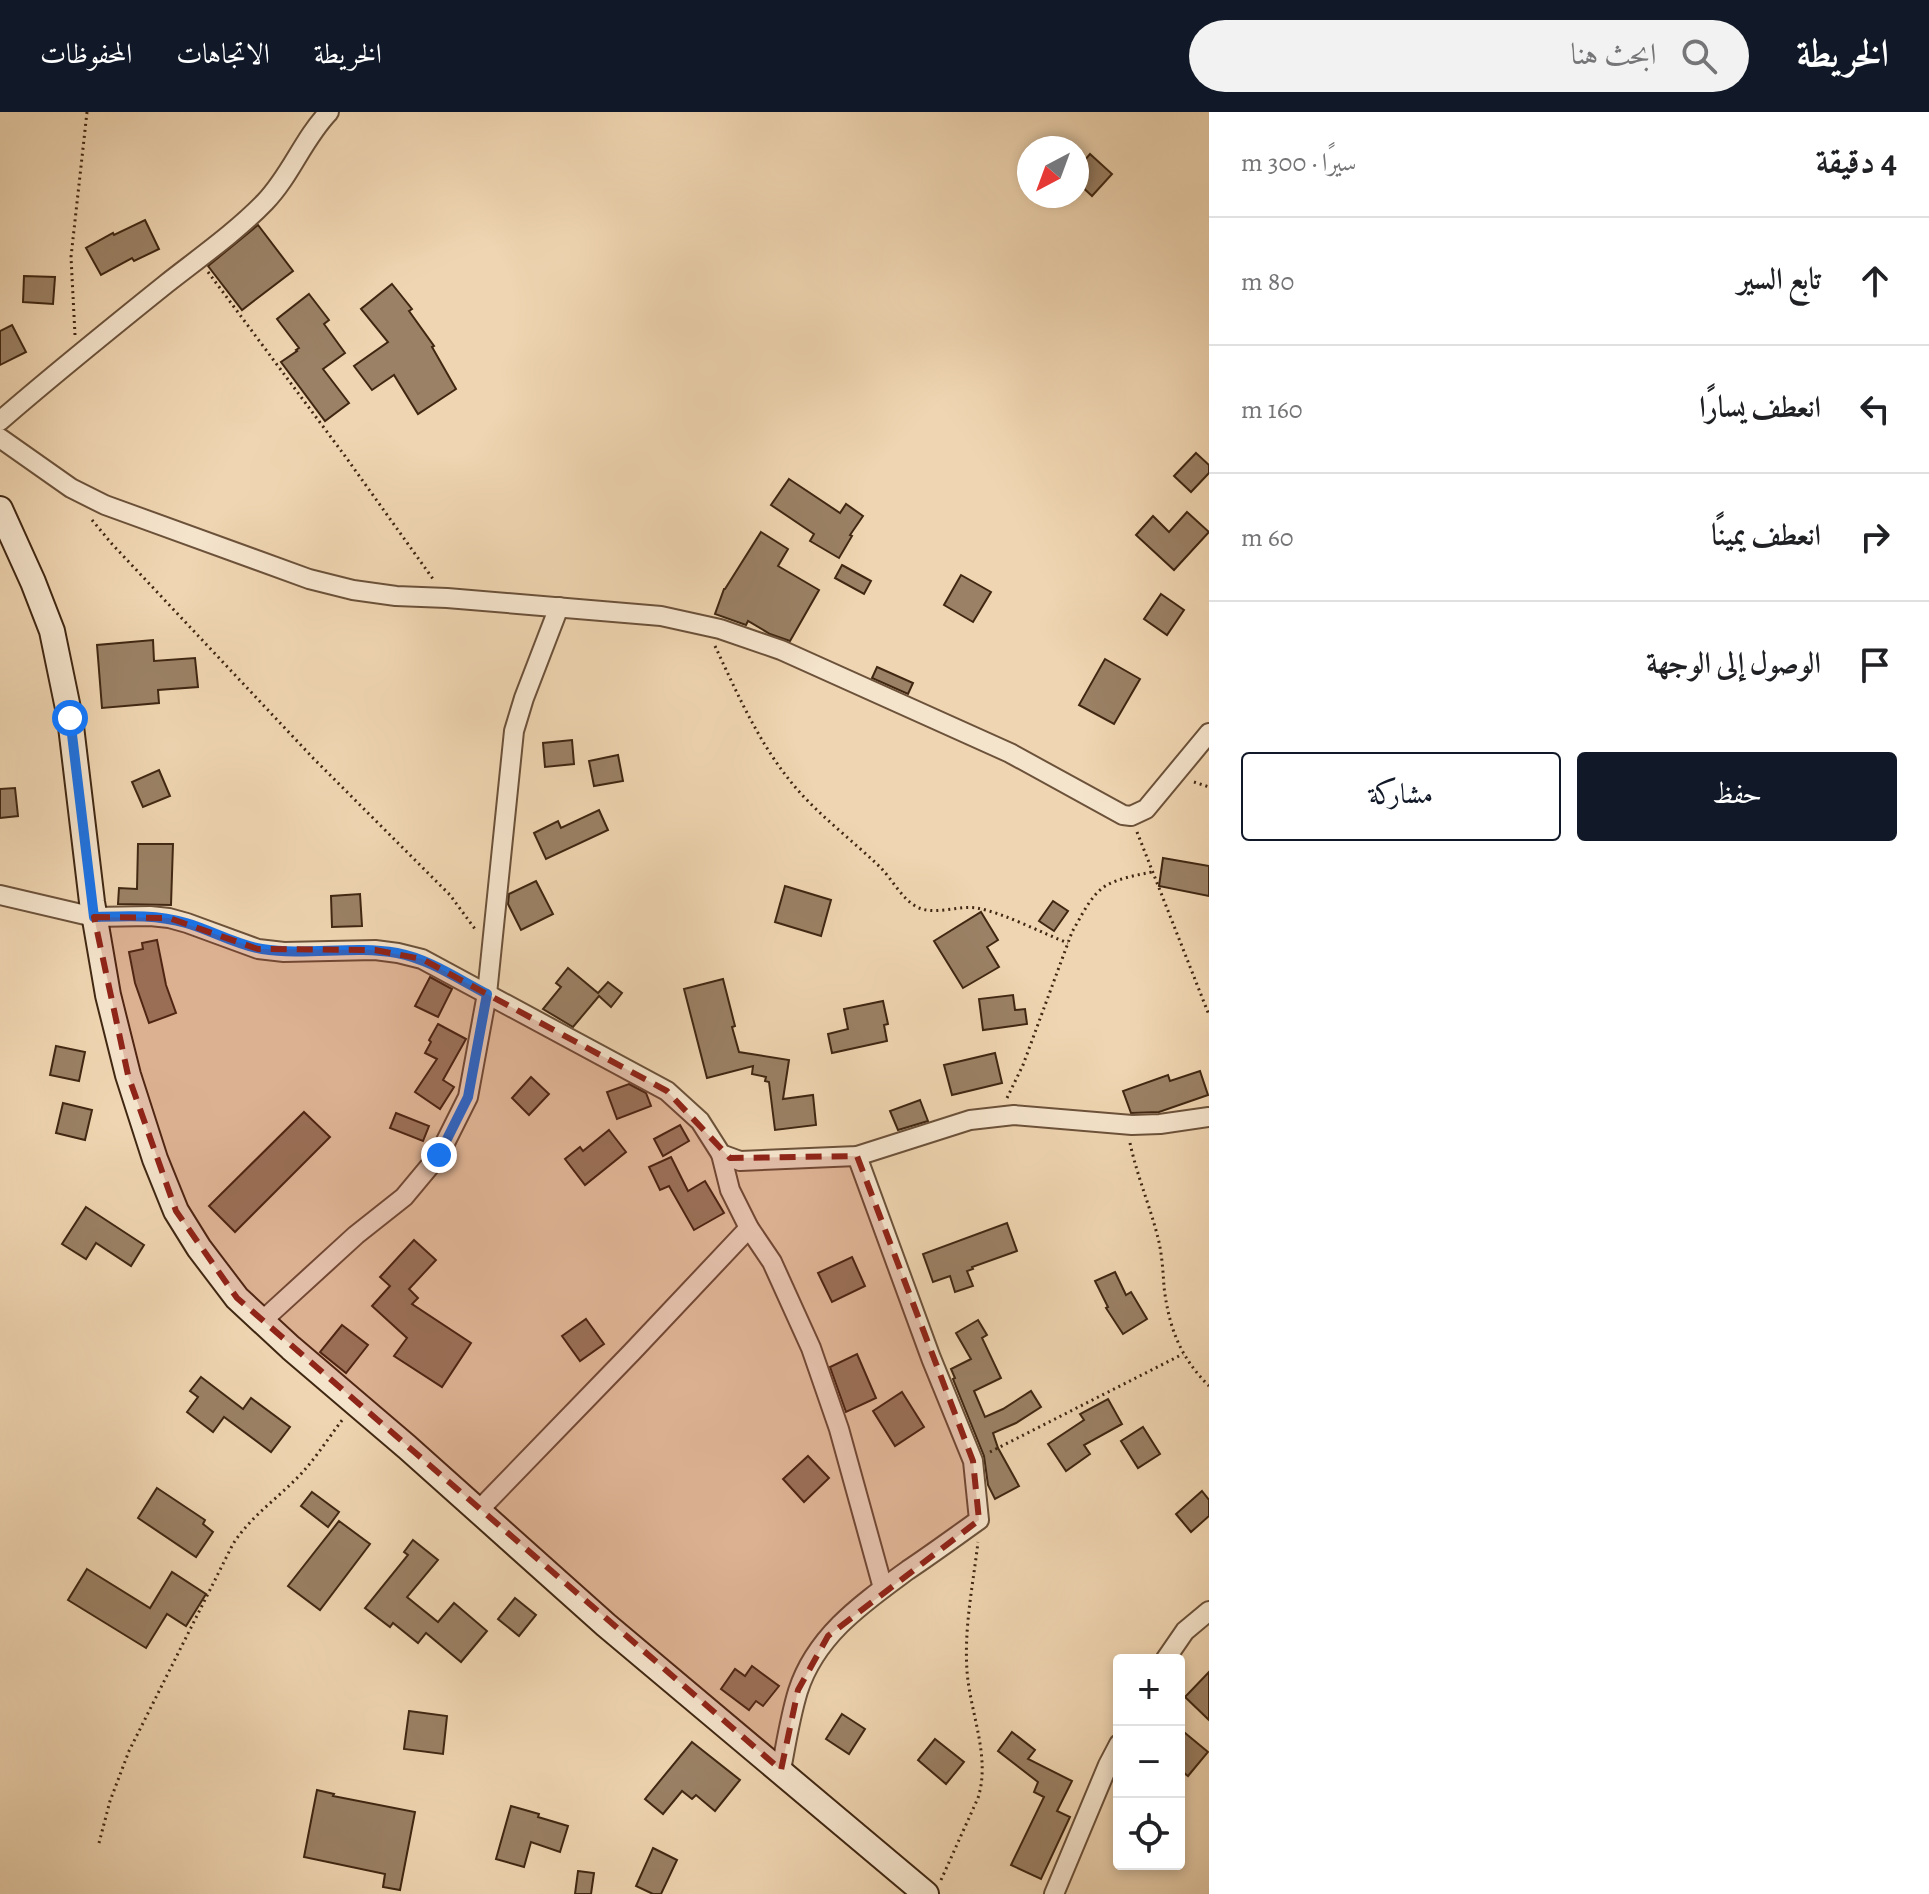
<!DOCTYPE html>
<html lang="ar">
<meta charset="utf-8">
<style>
body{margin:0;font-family:Alegreya,Amiri,serif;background:#f2f2f2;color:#202124;direction:rtl}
.controls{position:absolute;right:24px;bottom:24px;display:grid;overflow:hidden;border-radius:8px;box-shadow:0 4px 12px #0003}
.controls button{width:72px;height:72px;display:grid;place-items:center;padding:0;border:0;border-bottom:2px solid #e0e0e0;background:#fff;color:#202124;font:40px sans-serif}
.compass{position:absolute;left:1017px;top:24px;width:72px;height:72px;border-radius:50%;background:#fff;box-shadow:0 4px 12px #0003;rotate:221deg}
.stop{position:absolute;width:24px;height:24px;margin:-18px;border:6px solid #1a73e8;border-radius:50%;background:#fff}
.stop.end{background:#1a73e8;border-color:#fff;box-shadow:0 2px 8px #0008}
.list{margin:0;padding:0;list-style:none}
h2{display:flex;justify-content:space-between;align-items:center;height:104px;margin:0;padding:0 32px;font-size:34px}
h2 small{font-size:26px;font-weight:400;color:#757577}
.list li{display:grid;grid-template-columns:52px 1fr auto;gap:24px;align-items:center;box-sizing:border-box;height:128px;padding:0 32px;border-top:2px solid #e0e0e0}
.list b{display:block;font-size:30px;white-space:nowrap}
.list em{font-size:26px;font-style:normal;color:#757577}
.actions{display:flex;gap:16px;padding:24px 32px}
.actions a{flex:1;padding:18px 0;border:2px solid #111827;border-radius:8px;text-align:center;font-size:28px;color:#111827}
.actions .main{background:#111827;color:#fff}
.icon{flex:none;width:44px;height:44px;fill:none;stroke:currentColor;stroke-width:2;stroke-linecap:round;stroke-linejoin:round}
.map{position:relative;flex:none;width:1209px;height:1782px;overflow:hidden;direction:ltr}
header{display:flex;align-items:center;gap:48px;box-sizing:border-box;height:112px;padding:0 40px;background:#111827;color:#fff}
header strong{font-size:38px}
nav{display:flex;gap:44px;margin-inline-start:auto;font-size:28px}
.search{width:560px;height:72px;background:#f2f2f2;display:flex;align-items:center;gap:20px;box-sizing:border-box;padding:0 28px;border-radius:44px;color:#757577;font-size:30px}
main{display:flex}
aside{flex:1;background:#fff}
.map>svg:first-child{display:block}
.building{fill:#9b8165;stroke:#402712;stroke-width:2}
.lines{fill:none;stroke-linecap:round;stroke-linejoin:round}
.street-casing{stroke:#6c523a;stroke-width:22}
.secondary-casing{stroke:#402712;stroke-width:28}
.path{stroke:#402712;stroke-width:3;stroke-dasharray:2 4;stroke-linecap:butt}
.street{stroke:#f5e4cc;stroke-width:18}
.secondary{stroke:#f5e4cc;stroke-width:24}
.route{stroke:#1a73e8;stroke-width:10}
.marked{fill:#8f2418;fill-opacity:0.2;stroke:#8f2418;stroke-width:6;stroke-dasharray:16 10;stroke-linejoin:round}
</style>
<header>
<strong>الخريطة</strong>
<div class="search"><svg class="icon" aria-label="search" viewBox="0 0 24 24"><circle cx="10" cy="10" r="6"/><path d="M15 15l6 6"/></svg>ابحث هنا</div>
<nav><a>الخريطة</a><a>الاتجاهات</a><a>المحفوظات</a></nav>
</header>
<main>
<aside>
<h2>4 دقيقة<small>سيرًا · 300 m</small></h2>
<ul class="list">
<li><svg class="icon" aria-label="ahead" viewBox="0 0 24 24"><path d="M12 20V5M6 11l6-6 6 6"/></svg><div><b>تابع السير</b></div><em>80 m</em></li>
<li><svg class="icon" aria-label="left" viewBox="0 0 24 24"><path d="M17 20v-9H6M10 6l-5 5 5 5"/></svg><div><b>انعطف يسارًا</b></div><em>160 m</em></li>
<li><svg class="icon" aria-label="right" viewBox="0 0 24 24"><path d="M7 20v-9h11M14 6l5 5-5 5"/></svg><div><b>انعطف يمينًا</b></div><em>60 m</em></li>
<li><svg class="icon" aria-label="arrive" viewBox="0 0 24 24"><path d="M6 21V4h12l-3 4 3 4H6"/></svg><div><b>الوصول إلى الوجهة</b></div></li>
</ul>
<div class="actions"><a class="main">حفظ</a><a>مشاركة</a></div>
</aside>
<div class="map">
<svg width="1209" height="1782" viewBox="0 0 1209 1782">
<rect width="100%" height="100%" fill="#efd5b1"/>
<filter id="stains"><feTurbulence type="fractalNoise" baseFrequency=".0025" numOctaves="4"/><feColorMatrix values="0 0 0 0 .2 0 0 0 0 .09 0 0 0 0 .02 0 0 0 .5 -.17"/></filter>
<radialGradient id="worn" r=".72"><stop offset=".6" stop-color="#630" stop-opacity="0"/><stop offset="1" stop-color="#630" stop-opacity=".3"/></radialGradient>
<!-- building -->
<g class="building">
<path d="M 1090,42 L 1112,62 L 1092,84 L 1077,70 L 1077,57 Z"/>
<path d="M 145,108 L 159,137 L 134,149 L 132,146 L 101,163 L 86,136 L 113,121 L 114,123 Z"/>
<path d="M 258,113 L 293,159 L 242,198 L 208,154 Z"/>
<path d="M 24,164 L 55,165 L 53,192 L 23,190 Z"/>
<path d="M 392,172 L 412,197 L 409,199 L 434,234 L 432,235 L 456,277 L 418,302 L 394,263 L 372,278 L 354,254 L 388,230 L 361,197 Z"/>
<path d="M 309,182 L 329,208 L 324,212 L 345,241 L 323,257 L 349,291 L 325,309 L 281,250 L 297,239 L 296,238 L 299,236 L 277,207 Z"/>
<path d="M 12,213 L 26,240 L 0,253 L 0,219 Z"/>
<path d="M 1196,341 L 1209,353 L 1209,361 L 1191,380 L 1174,364 Z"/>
<path d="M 789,367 L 840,401 L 846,392 L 863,404 L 850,423 L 852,424 L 839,446 L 810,429 L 814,422 L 771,393 Z"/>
<path d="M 1187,400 L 1209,420 L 1174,458 L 1136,423 L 1153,404 L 1169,420 Z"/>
<path d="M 761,420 L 788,437 L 778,454 L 819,478 L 790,529 L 770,522 L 748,509 L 746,513 L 715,502 L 724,477 L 725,477 Z"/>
<path d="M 842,453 L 871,469 L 864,482 L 835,466 Z"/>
<path d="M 961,463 L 991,480 L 973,510 L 944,493 Z"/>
<path d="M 1161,482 L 1184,498 L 1167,523 L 1144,507 Z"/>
<path d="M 153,528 L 154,549 L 195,546 L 198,575 L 158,578 L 159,591 L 102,596 L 97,533 Z"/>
<path d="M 1105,547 L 1140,567 L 1114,612 L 1079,593 Z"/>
<path d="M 877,555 L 913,571 L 908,582 L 872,566 Z"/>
<path d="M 572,628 L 574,652 L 545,655 L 543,631 Z"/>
<path d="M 618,643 L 623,669 L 594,674 L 589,649 Z"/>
<path d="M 159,658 L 170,684 L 143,695 L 132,670 Z"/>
<path d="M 15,676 L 18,704 L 0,706 L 0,677 Z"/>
<path d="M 599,698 L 608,718 L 546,747 L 534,721 L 558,709 L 561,716 Z"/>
<path d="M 138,732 L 173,732 L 171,793 L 118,792 L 119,776 L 137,777 Z"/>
<path d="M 1163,746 L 1209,754 L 1209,784 L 1159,774 Z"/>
<path d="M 536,769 L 553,802 L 521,818 L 508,792 L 509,782 Z"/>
<path d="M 785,774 L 831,788 L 821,824 L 775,810 Z"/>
<path d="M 360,782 L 362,814 L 332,815 L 331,784 Z"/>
<path d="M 1053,789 L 1068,799 L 1054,819 L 1039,809 Z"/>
<path d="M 981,800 L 998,828 L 987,835 L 999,855 L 963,876 L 934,829 Z"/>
<path d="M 157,828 L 166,873 L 176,901 L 149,911 L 135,871 L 129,840 L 143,837 L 142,831 Z"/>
<path d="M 568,856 L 598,881 L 608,870 L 622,881 L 611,895 L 599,884 L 573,915 L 543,897 L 561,875 L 556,871 Z"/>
<path d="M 430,865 L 452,877 L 438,905 L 415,894 Z"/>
<path d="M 723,867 L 735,914 L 732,915 L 739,940 L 789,948 L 783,987 L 813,983 L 816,1013 L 775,1018 L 769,970 L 765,969 L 766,965 L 752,962 L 753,954 L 707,966 L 684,877 Z"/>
<path d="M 1013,883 L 1015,898 L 1025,897 L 1027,912 L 983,918 L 979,887 Z"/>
<path d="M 883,889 L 888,912 L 884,913 L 887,929 L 832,941 L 828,922 L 848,917 L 844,897 Z"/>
<path d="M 438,912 L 466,927 L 443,968 L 454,975 L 440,997 L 415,980 L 437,947 L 425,941 L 431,930 L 429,928 Z"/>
<path d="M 56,934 L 85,940 L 79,969 L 50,963 Z"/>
<path d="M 995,941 L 1002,971 L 952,983 L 944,953 Z"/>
<path d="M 1200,959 L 1208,983 L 1159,1000 L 1131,1001 L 1123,979 L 1168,963 L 1170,969 Z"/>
<path d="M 531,965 L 549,982 L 529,1003 L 512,986 Z"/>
<path d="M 629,972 L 646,981 L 651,994 L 617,1007 L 607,980 Z"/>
<path d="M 920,988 L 928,1009 L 898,1018 L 890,999 Z"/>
<path d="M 63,991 L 92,998 L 85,1028 L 56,1021 Z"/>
<path d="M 304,1000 L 330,1025 L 235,1120 L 209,1094 Z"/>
<path d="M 396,1001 L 429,1014 L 423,1029 L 390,1016 Z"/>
<path d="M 680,1013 L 689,1029 L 663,1044 L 654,1027 Z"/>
<path d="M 609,1018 L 626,1040 L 585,1073 L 565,1047 L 580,1035 L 583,1039 Z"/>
<path d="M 671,1045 L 688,1079 L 705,1069 L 724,1101 L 694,1118 L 669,1074 L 660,1078 L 649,1055 Z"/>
<path d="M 86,1095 L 144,1133 L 131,1154 L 96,1131 L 86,1147 L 62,1132 Z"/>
<path d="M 1007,1111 L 1017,1139 L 972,1155 L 973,1157 L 967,1159 L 973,1174 L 955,1180 L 950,1164 L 933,1170 L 923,1142 Z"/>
<path d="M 414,1128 L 436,1148 L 409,1177 L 418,1186 L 412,1192 L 471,1231 L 442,1275 L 394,1244 L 407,1226 L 372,1194 L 390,1174 L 380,1165 Z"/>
<path d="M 852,1145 L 865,1174 L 832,1190 L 818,1161 Z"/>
<path d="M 1115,1160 L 1126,1183 L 1131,1180 L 1147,1207 L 1123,1222 L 1106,1196 L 1108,1195 L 1095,1169 Z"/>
<path d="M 586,1207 L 604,1232 L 580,1249 L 562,1224 Z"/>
<path d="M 978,1208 L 987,1223 L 982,1226 L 1001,1266 L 974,1279 L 985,1305 L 1003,1297 L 1031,1279 L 1041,1295 L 1016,1311 L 993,1321 L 998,1336 L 1019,1374 L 995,1387 L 988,1373 L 984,1344 L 953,1267 L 955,1266 L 951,1257 L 971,1247 L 956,1221 Z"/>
<path d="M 342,1213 L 368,1233 L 346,1261 L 320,1240 Z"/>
<path d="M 857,1242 L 876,1286 L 846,1300 L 830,1255 Z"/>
<path d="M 201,1265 L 243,1297 L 251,1286 L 290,1315 L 271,1340 L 224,1305 L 213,1320 L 187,1300 L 198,1285 L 190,1279 Z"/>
<path d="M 902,1280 L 924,1315 L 895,1334 L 873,1299 Z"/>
<path d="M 1108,1287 L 1122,1312 L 1084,1333 L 1090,1342 L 1066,1359 L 1048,1332 L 1084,1308 L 1080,1302 Z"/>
<path d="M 1143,1315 L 1160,1342 L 1138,1356 L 1121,1329 Z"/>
<path d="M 808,1344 L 829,1366 L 804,1390 L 783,1367 Z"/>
<path d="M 157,1376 L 205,1408 L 203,1412 L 213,1420 L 196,1445 L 138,1406 Z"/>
<path d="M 1202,1379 L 1209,1388 L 1209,1404 L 1191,1420 L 1176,1402 Z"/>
<path d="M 312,1380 L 339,1400 L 328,1415 L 301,1394 Z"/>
<path d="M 339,1409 L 370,1432 L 320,1498 L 288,1474 Z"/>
<path d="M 413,1428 L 438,1448 L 407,1485 L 438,1510 L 454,1491 L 487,1519 L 461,1550 L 426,1521 L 418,1531 L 393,1511 L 390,1515 L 365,1496 L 408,1443 L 404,1440 Z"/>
<path d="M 87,1457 L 150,1496 L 172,1460 L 206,1482 L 186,1514 L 167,1502 L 146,1536 L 68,1488 Z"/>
<path d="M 515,1486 L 536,1503 L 519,1524 L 498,1507 Z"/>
<path d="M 752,1554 L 779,1574 L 763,1594 L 756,1589 L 749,1598 L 721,1577 L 735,1557 L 745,1564 Z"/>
<path d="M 1209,1560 L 1209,1608 L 1185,1585 Z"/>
<path d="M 409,1599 L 447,1604 L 443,1642 L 404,1637 Z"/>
<path d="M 842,1602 L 865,1617 L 849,1642 L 826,1627 Z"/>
<path d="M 1179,1616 L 1208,1640 L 1188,1664 L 1179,1657 Z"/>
<path d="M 1012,1620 L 1035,1638 L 1028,1647 L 1072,1669 L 1057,1699 L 1070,1705 L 1041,1767 L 1011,1753 L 1044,1685 L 1034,1680 L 1038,1670 L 998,1639 Z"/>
<path d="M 935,1627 L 964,1650 L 946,1672 L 918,1648 Z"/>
<path d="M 692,1630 L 740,1668 L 715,1699 L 696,1683 L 692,1687 L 682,1679 L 663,1702 L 645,1687 Z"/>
<path d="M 317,1678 L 334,1682 L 333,1684 L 415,1700 L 400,1778 L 383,1775 L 385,1762 L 304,1745 Z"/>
<path d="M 511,1694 L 539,1702 L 538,1705 L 568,1714 L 560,1740 L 531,1730 L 524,1755 L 496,1747 Z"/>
<path d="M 653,1736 L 677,1748 L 661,1782 L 653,1782 L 636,1774 Z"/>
<path d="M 578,1759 L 594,1761 L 591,1782 L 575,1782 Z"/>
</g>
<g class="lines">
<defs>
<g id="street">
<path d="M 0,309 C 54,262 110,217 166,172 C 199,146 236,120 265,90 C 291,63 303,27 329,0"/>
<path d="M 0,326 L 71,376 L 105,393 L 309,467 L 353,478 L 396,484 L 447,486 L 661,504 L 720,517 L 781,538 L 1010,641 L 1123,703 L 1131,704 L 1146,697 L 1209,621"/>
<path d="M 0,783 L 94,805 L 150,804 L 169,806 L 187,811 L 258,837 L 284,840 L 375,838 L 398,841 L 422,847 L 667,979 L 700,1009 L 721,1042 L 740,1049 L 857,1044 L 970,1008 L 1014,1003 L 1132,1013 L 1160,1012 L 1209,1005"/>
<path d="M 721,1042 L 730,1078 L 749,1116 L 772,1150 L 811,1236 L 839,1317 L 883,1476"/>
<path d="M 262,1209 L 356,1123 L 404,1085 L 439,1043 L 468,985 L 487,882 L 514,619 L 524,586 L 559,495"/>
<path d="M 478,1399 L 632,1240 L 749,1116"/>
<path d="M 1165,1548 L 1185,1519 L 1209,1499"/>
<path d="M 781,1658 C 786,1632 790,1605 798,1579 C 816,1523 863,1491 908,1458 C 932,1442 955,1425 979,1408 L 973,1349 L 931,1246 L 857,1044"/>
<path d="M 1054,1782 L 1108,1653 L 1119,1632"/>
</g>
<path id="secondary" d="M 0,397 L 33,470 L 52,519 L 70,606 L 92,790 L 108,883 L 128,963 L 155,1047 L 176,1099 L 199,1136 L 237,1186 L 291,1236 L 407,1335 L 606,1513 L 926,1782"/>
</defs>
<!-- street casing -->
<use href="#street" class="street-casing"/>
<!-- secondary casing -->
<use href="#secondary" class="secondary-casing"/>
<!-- path -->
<g class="path">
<path d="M 208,160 L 345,344 L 433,467"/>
<path d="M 75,223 L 71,145 L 87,0"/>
<path d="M 92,408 L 112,432 L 313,646 L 450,783 L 475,817"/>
<path d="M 715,534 C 738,583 760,634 796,676 C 821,705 853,729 880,755 C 892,767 902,787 917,795 C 935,804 958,793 977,796 C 1004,801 1042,821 1068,831"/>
<path d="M 1194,670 L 1209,675"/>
<path d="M 1137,720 L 1209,903"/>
<path d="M 1007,986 L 1023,953 L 1072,820 C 1081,805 1091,782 1107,773 C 1120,766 1137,763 1152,760"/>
<path d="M 1130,1031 C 1137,1064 1150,1094 1158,1126 C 1162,1142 1163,1159 1164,1175 C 1169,1216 1180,1245 1209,1274"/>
<path d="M 990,1340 L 1183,1242"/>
<path d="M 99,1731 L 110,1689 L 129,1639 L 233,1432 C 251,1404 277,1387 300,1363 C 316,1346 329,1325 343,1307"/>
<path d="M 941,1768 L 978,1686 C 991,1645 970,1601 967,1559 C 964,1515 973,1473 978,1430"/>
</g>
<!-- street -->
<use href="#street" class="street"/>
<!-- secondary -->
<use href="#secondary" class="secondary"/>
</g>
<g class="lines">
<!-- route -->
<path class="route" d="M 70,606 L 94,805 C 125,804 156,802 186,811 C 211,818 236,833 262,837 C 307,844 353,833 397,841 C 429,847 458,867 487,882 L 468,985 L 439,1043"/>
</g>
<!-- marked area -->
<path class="marked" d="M 94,805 L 169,806 L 258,837 L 375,838 L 422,847 L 667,979 L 730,1046 L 857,1044 L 973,1349 L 979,1408 L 828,1524 L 798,1578 L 781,1658 L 237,1186 L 176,1099 L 128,963 Z"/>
<rect width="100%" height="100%" filter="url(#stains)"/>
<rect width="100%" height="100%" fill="url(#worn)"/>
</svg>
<div class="controls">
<button>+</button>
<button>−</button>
<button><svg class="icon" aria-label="locate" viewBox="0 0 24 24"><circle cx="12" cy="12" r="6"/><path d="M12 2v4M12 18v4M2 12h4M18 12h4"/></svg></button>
</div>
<svg class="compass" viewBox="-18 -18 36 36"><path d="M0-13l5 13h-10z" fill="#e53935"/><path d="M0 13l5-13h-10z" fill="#757577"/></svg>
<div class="stop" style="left:70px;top:606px"></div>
<div class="stop end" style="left:439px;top:1043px"></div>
</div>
</main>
